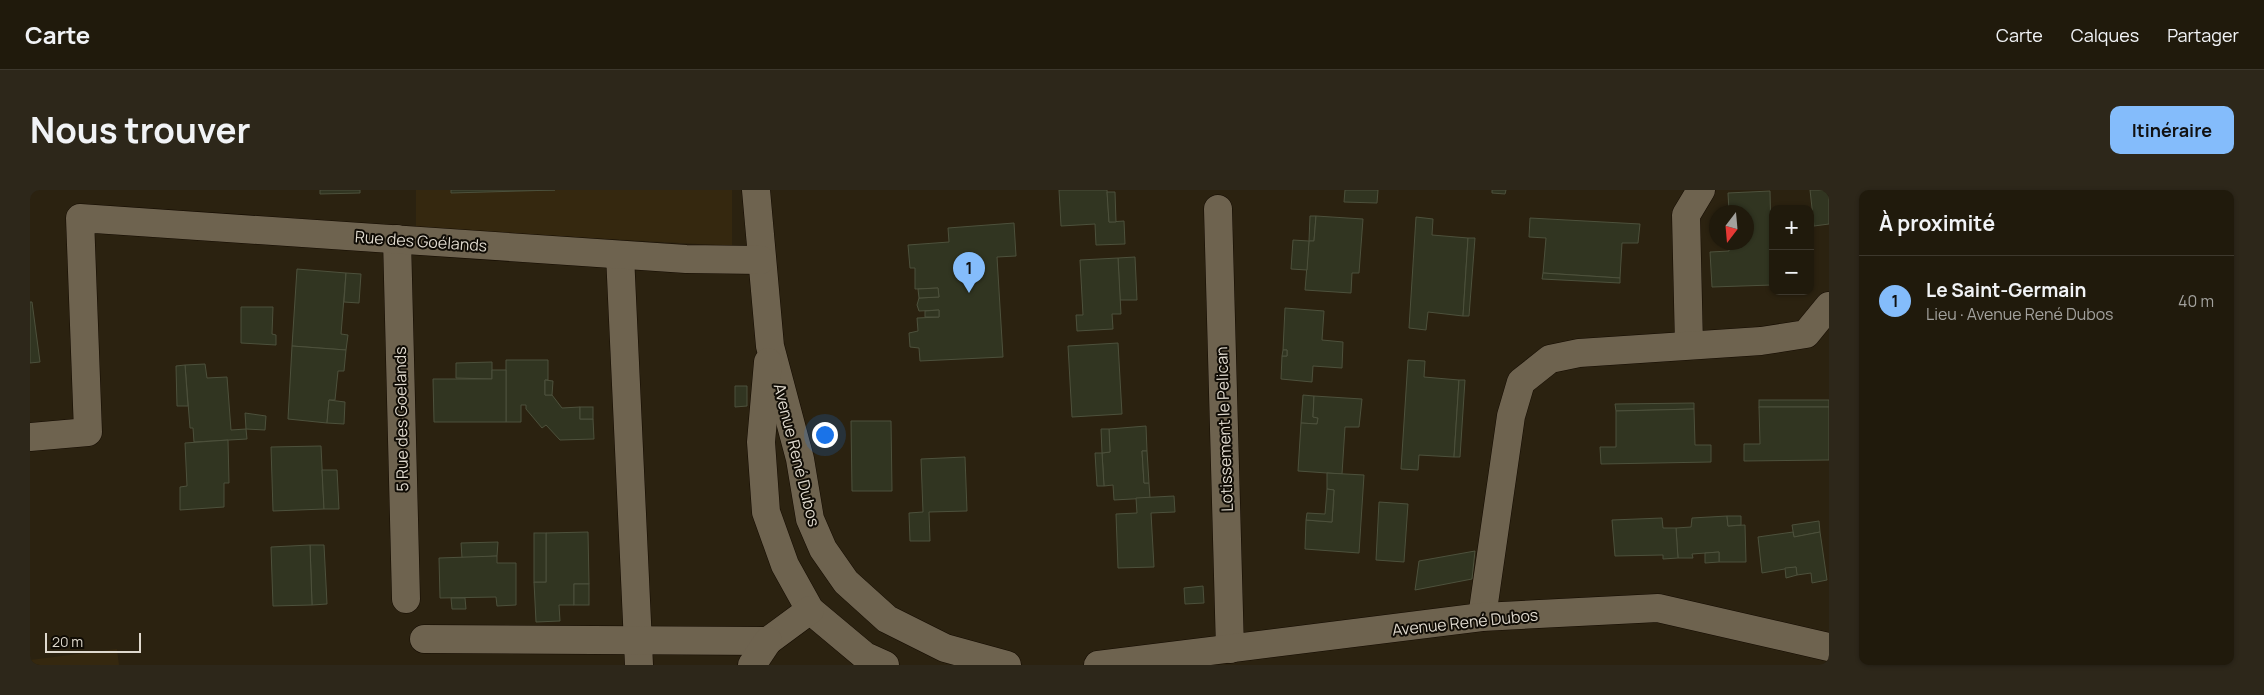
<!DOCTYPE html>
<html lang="fr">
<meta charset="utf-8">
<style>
body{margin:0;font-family:Manrope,sans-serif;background:#2d271a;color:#f1f3f6}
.controls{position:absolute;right:15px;top:15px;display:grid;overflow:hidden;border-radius:10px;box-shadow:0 1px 4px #0004}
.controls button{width:45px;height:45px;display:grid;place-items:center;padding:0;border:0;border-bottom:1px solid #3d382d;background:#201a0c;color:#f1f3f6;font:25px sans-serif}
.compass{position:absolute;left:1679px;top:15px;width:45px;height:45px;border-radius:50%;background:#201a0c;box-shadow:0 1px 4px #0004;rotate:196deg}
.scale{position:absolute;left:15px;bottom:12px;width:96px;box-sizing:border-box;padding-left:5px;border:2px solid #dfd9ce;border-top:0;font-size:14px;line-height:18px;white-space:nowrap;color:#dfd9ce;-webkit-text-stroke:4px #100c05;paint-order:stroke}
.you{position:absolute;left:794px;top:244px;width:18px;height:18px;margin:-12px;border:4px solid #fff;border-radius:50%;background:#1a73e8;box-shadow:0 0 0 8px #1a73e833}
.badge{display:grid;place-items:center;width:32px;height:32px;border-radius:50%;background:#84bcfb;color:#111;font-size:16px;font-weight:700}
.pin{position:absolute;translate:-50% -41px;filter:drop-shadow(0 1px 2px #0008)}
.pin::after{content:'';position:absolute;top:26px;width:18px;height:15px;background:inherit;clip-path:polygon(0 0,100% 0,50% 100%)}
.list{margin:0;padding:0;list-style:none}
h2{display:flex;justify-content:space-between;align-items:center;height:65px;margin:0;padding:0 20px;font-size:21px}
h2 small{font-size:16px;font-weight:400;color:#a2a19d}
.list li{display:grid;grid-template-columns:32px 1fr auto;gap:15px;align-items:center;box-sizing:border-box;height:90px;padding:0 20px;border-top:1px solid #3d382d}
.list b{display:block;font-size:19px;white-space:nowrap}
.list p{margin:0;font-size:16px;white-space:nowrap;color:#a2a19d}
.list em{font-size:16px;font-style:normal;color:#a2a19d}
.map{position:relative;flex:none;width:1799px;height:475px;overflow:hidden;border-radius:10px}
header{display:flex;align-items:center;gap:30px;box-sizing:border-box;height:70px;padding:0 25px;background:#201a0c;border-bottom:1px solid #3d382d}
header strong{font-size:24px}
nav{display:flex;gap:28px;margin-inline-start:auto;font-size:18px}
.intro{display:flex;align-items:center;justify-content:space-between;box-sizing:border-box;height:120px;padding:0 30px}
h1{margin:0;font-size:35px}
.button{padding:12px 22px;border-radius:10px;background:#84bcfb;color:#111;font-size:18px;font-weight:700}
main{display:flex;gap:30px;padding:0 30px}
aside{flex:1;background:#201a0c;border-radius:10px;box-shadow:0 1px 4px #0004}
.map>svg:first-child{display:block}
.built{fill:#35280f}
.building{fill:#313521;stroke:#4d513c}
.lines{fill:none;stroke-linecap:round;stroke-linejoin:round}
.minor-casing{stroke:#140b00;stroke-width:29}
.minor{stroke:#6e634f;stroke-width:28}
.labels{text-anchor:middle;stroke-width:4;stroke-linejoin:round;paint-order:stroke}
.street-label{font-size:16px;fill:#dfd9ce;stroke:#100c05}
</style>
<header>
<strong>Carte</strong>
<nav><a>Carte</a><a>Calques</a><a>Partager</a></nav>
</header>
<div class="intro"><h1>Nous trouver</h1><a class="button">Itinéraire</a></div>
<main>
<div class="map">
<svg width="1799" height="475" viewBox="0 0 1799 475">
<rect width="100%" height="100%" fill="#2b2210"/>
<!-- built -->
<g class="built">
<path d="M 386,0 L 702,0 L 702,56 L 386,38 Z"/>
<path d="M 87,459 L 89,475 L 0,475 L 0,470 Z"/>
</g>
<!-- building -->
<g class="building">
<path d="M 290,0 L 330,0 L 330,3 L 290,4 Z"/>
<path d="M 421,0 L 525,0 L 421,3 Z"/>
<path d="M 1029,0 L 1077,0 L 1079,32 L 1094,31 L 1095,54 L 1066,55 L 1065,34 L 1031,36 Z"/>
<path d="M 1315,0 L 1348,0 L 1347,13 L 1314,12 Z"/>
<path d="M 1462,0 L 1476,0 L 1475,4 L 1462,3 Z"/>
<path d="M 1780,0 L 1799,0 L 1799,34 L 1784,36 Z"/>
<path d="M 1740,1 L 1742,95 L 1682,97 L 1680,62 L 1699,61 L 1699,52 L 1716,52 L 1716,22 L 1699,22 L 1698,3 Z"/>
<path d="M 1077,2 L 1085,2 L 1086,32 L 1079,32 Z"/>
<path d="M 1280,26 L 1286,26 L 1284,51 L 1279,51 Z"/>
<path d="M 1286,26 L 1333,29 L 1329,83 L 1322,83 L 1321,103 L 1275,100 L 1279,51 L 1284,51 Z"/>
<path d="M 1386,27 L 1403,29 L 1402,45 L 1438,48 L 1433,126 L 1398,122 L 1396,140 L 1379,138 Z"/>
<path d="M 1500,28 L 1610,34 L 1608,53 L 1592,53 L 1590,88 L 1513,83 L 1516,48 L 1499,47 Z"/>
<path d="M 984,33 L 986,66 L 967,67 L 973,167 L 890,171 L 889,158 L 880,157 L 879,143 L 888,141 L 887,128 L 909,127 L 909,120 L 889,121 L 887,115 L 889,108 L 909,107 L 908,98 L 885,99 L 885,78 L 880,78 L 878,55 L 919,52 L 918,38 Z"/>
<path d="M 1438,48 L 1445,48 L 1439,126 L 1433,126 Z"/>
<path d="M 1263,50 L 1279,51 L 1277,80 L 1261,79 Z"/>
<path d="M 1105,67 L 1107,110 L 1090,110 L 1088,68 Z"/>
<path d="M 1088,68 L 1091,124 L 1082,124 L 1083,139 L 1047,141 L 1046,125 L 1053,125 L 1050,70 Z"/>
<path d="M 267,79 L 316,83 L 311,144 L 318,145 L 316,160 L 262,156 Z"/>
<path d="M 316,83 L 331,84 L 329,113 L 314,112 Z"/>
<path d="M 1513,83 L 1590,88 L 1590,93 L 1512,89 Z"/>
<path d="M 908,98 L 909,107 L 889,108 L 888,99 Z"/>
<path d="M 0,112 L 2,112 L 10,172 L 0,173 Z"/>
<path d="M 211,117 L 243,117 L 242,144 L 246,145 L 246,155 L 211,153 Z"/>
<path d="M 1255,118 L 1294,121 L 1292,150 L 1313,152 L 1312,178 L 1283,176 L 1282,192 L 1251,189 L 1252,166 L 1257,166 L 1257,160 L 1253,160 Z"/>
<path d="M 909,120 L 909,127 L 895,127 L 895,121 Z"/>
<path d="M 1088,153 L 1092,224 L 1042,227 L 1038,156 Z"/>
<path d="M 262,156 L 316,160 L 314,181 L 308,181 L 305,210 L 299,210 L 297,233 L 258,229 Z"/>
<path d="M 1253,160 L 1257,160 L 1257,166 L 1252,166 Z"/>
<path d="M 476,170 L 518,170 L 518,190 L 515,190 L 515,205 L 522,205 L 532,218 L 550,217 L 550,229 L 563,229 L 564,249 L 530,250 L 516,235 L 512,238 L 496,219 L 496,215 L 491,215 L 491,232 L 476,232 Z"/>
<path d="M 1378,170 L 1395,171 L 1394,187 L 1429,190 L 1424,267 L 1389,265 L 1388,280 L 1371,279 Z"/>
<path d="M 462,172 L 462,189 L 426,188 L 426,173 Z"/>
<path d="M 175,174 L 177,188 L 197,187 L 201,240 L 216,239 L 217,249 L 164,252 L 163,238 L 160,238 L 155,175 Z"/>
<path d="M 155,175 L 158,216 L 147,216 L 146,176 Z"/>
<path d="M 462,180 L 476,180 L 476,232 L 404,232 L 403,189 L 462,189 Z"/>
<path d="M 515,190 L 523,191 L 522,205 L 515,205 Z"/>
<path d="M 1429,190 L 1435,190 L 1430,267 L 1424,267 Z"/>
<path d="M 705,196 L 717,196 L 717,216 L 705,217 Z"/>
<path d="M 1273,205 L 1284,206 L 1283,227 L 1288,228 L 1287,234 L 1271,233 Z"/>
<path d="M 1284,206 L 1332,209 L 1329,237 L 1315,237 L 1312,284 L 1268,281 L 1271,233 L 1287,234 L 1288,228 L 1283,227 Z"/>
<path d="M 299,210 L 315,212 L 314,234 L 297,233 Z"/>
<rect x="1729" y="210" width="70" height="7"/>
<path d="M 1664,213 L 1664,219 L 1586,221 L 1585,214 Z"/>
<rect x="550" y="217" width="13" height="12"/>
<path d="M 1729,217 L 1799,217 L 1799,270 L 1714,271 L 1714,254 L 1730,254 Z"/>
<path d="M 1664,219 L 1665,255 L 1681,255 L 1681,272 L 1571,274 L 1570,257 L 1586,257 L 1586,221 Z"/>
<path d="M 215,223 L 236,226 L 235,240 L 216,239 Z"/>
<path d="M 821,231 L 861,231 L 862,301 L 822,301 Z"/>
<path d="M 1116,236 L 1117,261 L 1112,261 L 1114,293 L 1119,293 L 1120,308 L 1084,310 L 1083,295 L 1074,296 L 1072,263 L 1080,262 L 1079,239 Z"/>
<path d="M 1071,239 L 1079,239 L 1080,262 L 1072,263 Z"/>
<path d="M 198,250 L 199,293 L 194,293 L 194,317 L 150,320 L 150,297 L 157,296 L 155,253 Z"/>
<path d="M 291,256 L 294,319 L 243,321 L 241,257 Z"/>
<path d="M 1112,261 L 1117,261 L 1119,293 L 1114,293 Z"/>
<path d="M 1065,263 L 1072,263 L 1074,296 L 1067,296 Z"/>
<path d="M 935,267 L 937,321 L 899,322 L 900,351 L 880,351 L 879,323 L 893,322 L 891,269 Z"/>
<path d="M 292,280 L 307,280 L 309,319 L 294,319 Z"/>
<path d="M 1297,283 L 1334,285 L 1329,363 L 1275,359 L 1276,330 L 1302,332 L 1304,300 L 1297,299 Z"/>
<path d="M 1297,299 L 1304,300 L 1302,332 L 1276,330 L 1277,323 L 1295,324 Z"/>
<path d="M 1144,306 L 1145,322 L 1121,323 L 1124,377 L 1088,378 L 1086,324 L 1107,323 L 1106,308 Z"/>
<path d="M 1349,312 L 1378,314 L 1374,372 L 1346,370 Z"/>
<path d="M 1697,326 L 1698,336 L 1715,335 L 1716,372 L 1689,372 L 1689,362 L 1662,364 L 1663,368 L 1648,368 L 1646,338 L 1661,337 L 1662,328 Z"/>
<path d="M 1697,326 L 1711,326 L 1711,335 L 1698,336 Z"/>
<path d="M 1632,328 L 1633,338 L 1646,338 L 1648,368 L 1633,369 L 1633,365 L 1585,366 L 1582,330 Z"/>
<path d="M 1789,331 L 1790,342 L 1764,347 L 1762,335 Z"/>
<path d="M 558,342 L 559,394 L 544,394 L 544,415 L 529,415 L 530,431 L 506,432 L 504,392 L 516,392 L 516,343 Z"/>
<path d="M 1763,342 L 1764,347 L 1790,342 L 1797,390 L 1782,393 L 1781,383 L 1767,385 L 1766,377 L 1732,383 L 1728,347 Z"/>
<rect x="504" y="343" width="12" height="49"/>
<path d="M 468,352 L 467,366 L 432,368 L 431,353 Z"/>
<path d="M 280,355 L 294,355 L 297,414 L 282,415 Z"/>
<path d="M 280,355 L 282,415 L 243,416 L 241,357 Z"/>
<path d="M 1445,361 L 1442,389 L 1385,400 L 1389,371 Z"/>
<path d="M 1689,362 L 1689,372 L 1675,373 L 1675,363 Z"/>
<path d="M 467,366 L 467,373 L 486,373 L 486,415 L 467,416 L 466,407 L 410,408 L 409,368 Z"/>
<path d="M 1766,377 L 1767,385 L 1756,388 L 1755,378 Z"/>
<rect x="544" y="394" width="15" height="21"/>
<path d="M 1173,396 L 1174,413 L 1155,414 L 1154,398 Z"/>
<path d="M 421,408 L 435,408 L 436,419 L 422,419 Z"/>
</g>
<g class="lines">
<defs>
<g id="minor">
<path d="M 726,0 L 740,156 L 770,269 L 780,329 L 793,359 L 816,392 L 857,429 L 915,458 L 977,475"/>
<path d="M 1188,19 L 1200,459"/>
<path d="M 367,49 L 376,409"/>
<path d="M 590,65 L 609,475"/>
<path d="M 1659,155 L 1656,25 L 1671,0"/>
<path d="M 738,172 L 731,252 L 736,322 L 755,375 L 780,420 L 835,466 L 855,475"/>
<path d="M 0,247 L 58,242 L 50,28 L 656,69 L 731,70"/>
<path d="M 1452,427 L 1481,226 L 1491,192 L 1520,169 L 1549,163 L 1731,151 L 1776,144 L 1799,116"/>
<path d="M 394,449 L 738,451 L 780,420"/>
<path d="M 722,475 L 738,451"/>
<path d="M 1068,475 L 1452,427 L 1628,418 L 1799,457"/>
</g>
</defs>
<!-- minor casing -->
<use href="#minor" class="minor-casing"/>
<!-- minor -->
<use href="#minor" class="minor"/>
</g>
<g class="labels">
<!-- street labels -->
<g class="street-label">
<text transform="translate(391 51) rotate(4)" y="6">Rue des Goélands</text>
<text transform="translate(371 229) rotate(-91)" y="6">5 Rue des Goelands</text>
<text transform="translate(1194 239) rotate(-92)" y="6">Lotissement le Pelican</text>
<text transform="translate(767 265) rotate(76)" y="6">Avenue René Dubos</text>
<text transform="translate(1435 432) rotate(-6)" y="6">Avenue René Dubos</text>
</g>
</g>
</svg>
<div class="controls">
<button>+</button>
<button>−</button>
</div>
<svg class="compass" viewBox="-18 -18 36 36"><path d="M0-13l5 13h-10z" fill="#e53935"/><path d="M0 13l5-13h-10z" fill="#a2a19d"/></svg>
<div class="scale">20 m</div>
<div class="you"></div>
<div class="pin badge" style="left:939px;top:103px">1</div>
</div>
<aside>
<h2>À proximité<small></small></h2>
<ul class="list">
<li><span class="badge">1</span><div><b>Le Saint-Germain</b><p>Lieu · Avenue René Dubos</p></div><em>40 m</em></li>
</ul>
</aside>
</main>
